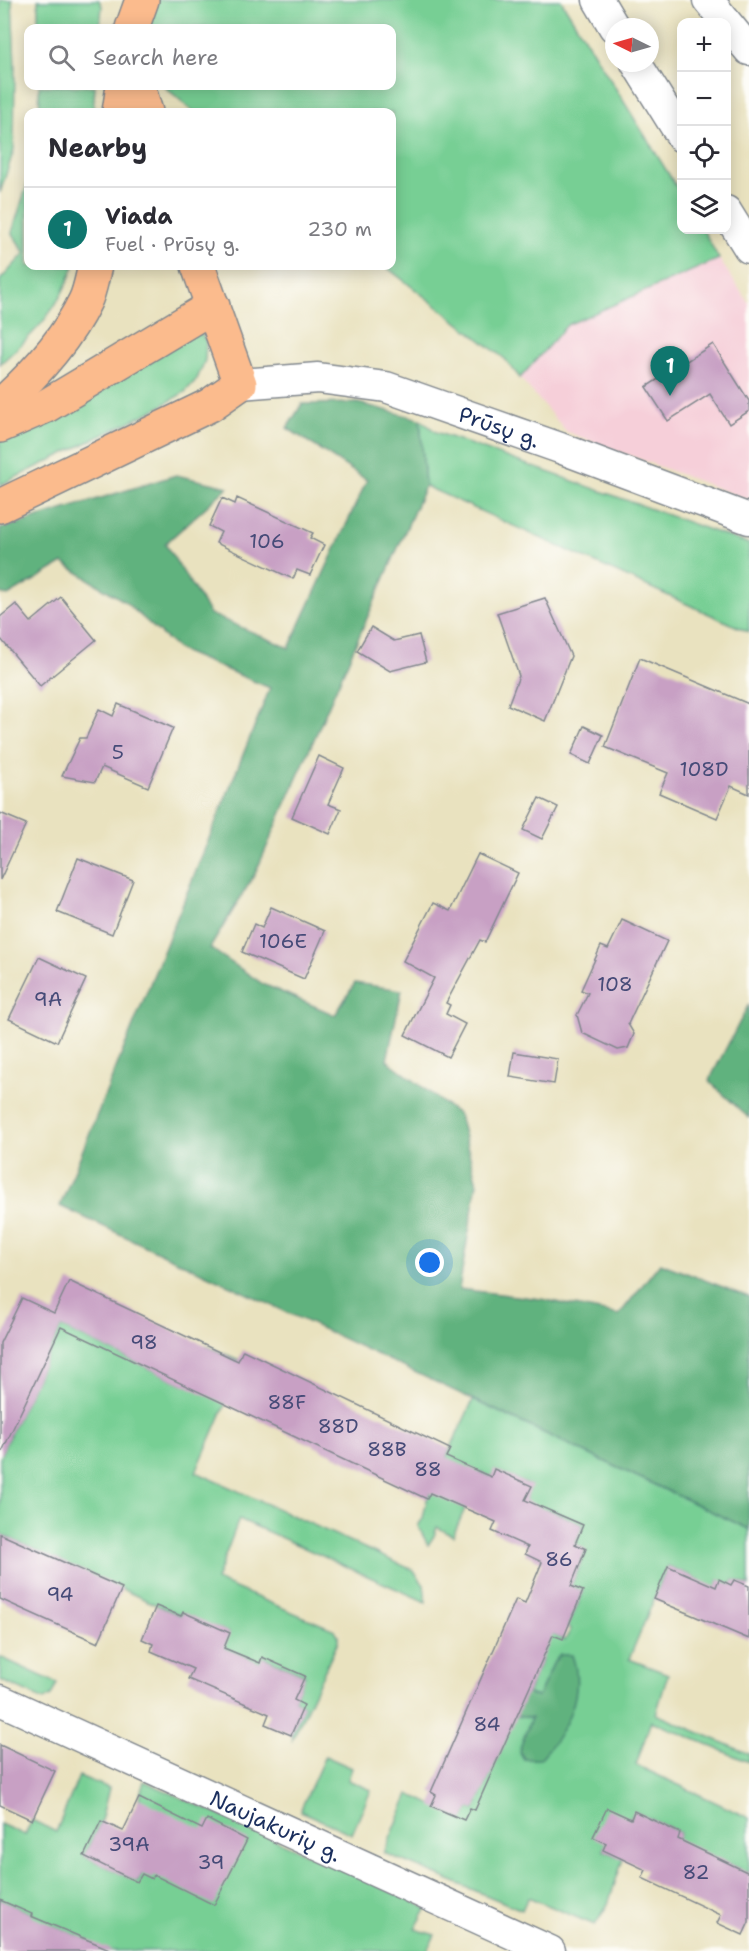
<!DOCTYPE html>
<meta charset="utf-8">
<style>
body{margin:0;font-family:"Shantell Sans",sans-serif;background:#f7f7f7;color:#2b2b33}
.controls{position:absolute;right:18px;top:18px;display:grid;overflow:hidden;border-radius:12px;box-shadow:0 3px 15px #0003}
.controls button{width:54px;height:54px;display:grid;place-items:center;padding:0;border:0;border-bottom:2px solid #e1e1e2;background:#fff;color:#2b2b33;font:30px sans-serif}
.compass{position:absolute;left:605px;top:18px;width:54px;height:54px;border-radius:50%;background:#fff;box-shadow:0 3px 15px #0003;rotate:275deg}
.you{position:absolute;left:430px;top:1263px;width:21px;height:21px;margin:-15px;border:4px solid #fff;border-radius:50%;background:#1a73e8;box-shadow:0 0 0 9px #1a73e833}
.badge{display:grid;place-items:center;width:39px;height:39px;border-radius:50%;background:#0f766e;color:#fff;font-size:20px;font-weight:700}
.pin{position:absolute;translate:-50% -50px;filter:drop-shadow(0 2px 3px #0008)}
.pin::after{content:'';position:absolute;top:32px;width:21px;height:18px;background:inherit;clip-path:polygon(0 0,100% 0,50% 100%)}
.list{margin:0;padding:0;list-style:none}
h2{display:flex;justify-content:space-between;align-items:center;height:78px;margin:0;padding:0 24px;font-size:26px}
h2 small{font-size:20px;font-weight:400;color:#7c7c81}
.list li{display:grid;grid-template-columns:39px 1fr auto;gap:18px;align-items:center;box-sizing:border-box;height:84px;padding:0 24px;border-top:2px solid #e1e1e2}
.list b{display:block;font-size:22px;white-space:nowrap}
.list p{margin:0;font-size:20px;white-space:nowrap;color:#7c7c81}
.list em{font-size:20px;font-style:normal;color:#7c7c81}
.icon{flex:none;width:33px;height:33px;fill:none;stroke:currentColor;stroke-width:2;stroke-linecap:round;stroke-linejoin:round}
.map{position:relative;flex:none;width:749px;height:1951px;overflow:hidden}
.search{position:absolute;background:#fff;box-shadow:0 3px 15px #0003;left:24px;top:24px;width:372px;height:66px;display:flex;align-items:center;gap:15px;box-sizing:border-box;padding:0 21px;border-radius:12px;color:#7c7c81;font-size:22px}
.panel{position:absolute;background:#fff;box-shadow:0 3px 15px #0003;left:24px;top:108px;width:372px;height:162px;border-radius:12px}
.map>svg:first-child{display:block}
.built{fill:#f6cfd9}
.green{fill:#77cf94;stroke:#497f79;stroke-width:1.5}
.forest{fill:#61b27e;stroke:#3e706e;stroke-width:1.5}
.building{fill:#c8a0c4}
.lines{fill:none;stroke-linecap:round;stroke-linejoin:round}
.minor-casing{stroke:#82888e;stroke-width:33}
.major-casing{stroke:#82888e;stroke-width:36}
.minor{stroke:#fff;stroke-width:30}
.major{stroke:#fbbb8d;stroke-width:33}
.labels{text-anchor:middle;stroke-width:4.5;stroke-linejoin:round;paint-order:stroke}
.number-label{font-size:20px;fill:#464b78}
.street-label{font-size:22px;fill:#1b2f5e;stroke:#fdfcf7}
</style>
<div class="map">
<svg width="749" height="1951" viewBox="0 0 749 1951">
<rect width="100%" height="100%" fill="#fdfcf7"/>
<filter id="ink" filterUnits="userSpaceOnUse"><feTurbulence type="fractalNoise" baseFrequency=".0167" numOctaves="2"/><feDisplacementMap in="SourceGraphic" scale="12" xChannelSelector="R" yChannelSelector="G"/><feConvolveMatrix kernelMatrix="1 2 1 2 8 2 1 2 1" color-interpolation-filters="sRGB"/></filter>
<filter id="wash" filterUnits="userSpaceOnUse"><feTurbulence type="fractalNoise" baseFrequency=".008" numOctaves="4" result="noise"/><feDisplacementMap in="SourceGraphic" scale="24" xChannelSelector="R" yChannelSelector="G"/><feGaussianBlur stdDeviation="1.35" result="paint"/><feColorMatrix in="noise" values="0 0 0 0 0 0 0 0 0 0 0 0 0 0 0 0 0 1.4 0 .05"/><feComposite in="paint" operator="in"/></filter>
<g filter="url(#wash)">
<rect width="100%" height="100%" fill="#e9e2bf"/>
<!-- built -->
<path class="built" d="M 719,259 L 749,303 L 749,500 L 567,432 L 520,378 L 567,325 Z"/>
<!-- green -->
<g class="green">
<path d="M 0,0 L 12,0 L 15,64 L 14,150 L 0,193 Z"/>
<path d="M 38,0 L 99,0 L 102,6 L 100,28 L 38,28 Z"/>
<path d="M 158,0 L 561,0 L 681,194 L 682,230 L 703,230 L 719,259 L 567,325 L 520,378 L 505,359 L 385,266 L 392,266 L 392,112 L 194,112 L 164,86 L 392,86 L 392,28 L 145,28 Z"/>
<path d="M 39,86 L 95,86 L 93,112 L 40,112 Z"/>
<path d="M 28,182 L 28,266 L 74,266 C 58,311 36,332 0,364 L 0,280 L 25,253 L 12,233 Z"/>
<path d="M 199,330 L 206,341 L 205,360 L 197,379 L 185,392 L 158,408 L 0,485 L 0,439 Z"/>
<path d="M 420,419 L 436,432 L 749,544 L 749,632 L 425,486 Z"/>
<path d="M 61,1327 L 187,1386 L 206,1346 L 239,1360 L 226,1403 L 196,1472 L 413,1570 L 424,1585 L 426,1602 L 239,1519 L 216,1580 L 335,1630 L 338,1635 L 338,1642 L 292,1740 L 291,1735 L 304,1705 L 294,1700 L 305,1675 L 263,1657 L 260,1663 L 224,1648 L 229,1633 L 183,1613 L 181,1616 L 0,1534 L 0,1456 Z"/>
<path d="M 473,1400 L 749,1529 L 749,1586 L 734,1580 L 731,1585 L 719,1580 L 705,1612 L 686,1613 L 700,1580 L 668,1566 L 629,1659 L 668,1674 L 656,1714 L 749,1754 L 749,1762 L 651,1721 L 636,1765 L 749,1818 L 749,1873 L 710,1855 L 674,1848 L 680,1833 L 635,1812 C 627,1826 610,1835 603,1850 L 623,1859 L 608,1904 L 595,1925 L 528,1897 L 522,1910 L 384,1853 L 409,1794 L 464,1820 L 470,1808 L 475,1810 L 516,1716 L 531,1718 L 520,1751 L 525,1759 L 554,1662 L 538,1697 L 527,1694 L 542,1659 L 540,1629 L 565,1640 L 571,1629 L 568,1627 L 583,1592 L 571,1586 L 586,1550 L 575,1544 L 583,1525 L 548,1509 L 522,1507 L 531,1486 L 495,1470 L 491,1477 L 481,1472 L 453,1536 L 437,1527 L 434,1536 L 428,1545 L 418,1526 L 423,1518 L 427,1499 Z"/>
<path d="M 0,1657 L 57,1683 L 51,1696 L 44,1700 L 0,1680 Z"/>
<path d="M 325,1756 L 352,1768 L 348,1780 L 371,1790 L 352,1834 L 300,1811 Z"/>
<path d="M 79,1776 L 109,1788 L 101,1821 L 84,1856 L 138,1882 L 142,1874 L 139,1798 L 144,1781 L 427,1908 L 415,1929 L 435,1935 L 427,1951 L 97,1951 L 88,1940 L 54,1926 L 29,1921 L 32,1914 L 0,1900 L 0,1824 L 25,1835 L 32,1820 L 56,1832 Z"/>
</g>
<!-- forest -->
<g class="forest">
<path d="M 358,403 L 420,419 L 425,486 L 255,874 L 210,948 L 263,984 L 335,1015 L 355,983 L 402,990 L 387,1060 L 459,1115 L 477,1183 L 459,1289 L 541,1299 L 619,1315 L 660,1263 L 749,1297 L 749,1529 L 60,1206 L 270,688 L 179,650 L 124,601 L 63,563 L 8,596 L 0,593 L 0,529 L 176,475 L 228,487 L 165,544 L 210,614 L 289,648 L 367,480 L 287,428 L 302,404 Z"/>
<path d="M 749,1004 L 749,1118 L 709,1081 Z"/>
<path d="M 560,1655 L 572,1655 C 586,1693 566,1731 540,1759 L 524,1759 L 519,1751 L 531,1718 L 516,1716 L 522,1692 L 538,1697 L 554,1662 Z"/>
</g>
<g id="blocks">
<!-- building -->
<g class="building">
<path d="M 713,344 L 749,401 L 749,411 L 729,424 L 710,394 L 668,421 L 646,387 Z"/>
<path d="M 222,498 L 235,504 L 237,498 L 313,533 L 310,538 L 324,545 L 310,575 L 297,570 L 293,579 L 216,543 L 221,532 L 209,526 Z"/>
<path d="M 61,597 L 96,640 L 40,686 L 0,638 L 0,617 L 16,604 L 31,622 Z"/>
<path d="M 545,598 L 571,656 L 545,721 L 508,705 L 519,676 L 497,613 Z"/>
<path d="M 371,627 L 394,641 L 419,635 L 426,662 L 390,671 L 357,651 Z"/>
<path d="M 640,658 L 749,704 L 749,794 L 731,786 L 717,818 L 659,793 L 668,773 L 605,747 Z"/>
<path d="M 118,704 L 173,728 L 148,787 L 102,767 L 95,782 L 62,776 L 80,738 L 86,738 L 99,709 L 113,716 Z"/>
<path d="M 584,726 L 603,735 L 590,764 L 571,755 Z"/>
<path d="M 319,756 L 344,768 L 328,804 L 341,809 L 330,834 L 292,817 Z"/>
<path d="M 539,798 L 558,807 L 542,839 L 523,830 Z"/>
<path d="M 0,813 L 26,824 L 0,880 Z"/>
<path d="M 478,854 L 518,873 L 485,942 L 480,940 L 446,1003 L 450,1005 L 446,1014 L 465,1024 L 448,1057 L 405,1035 L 434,978 L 403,961 L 433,903 L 450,911 Z"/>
<path d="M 78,858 L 133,880 L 112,934 L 57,912 Z"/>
<path d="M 271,907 L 325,931 L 304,979 L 242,952 L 254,924 L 262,928 Z"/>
<path d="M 622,920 L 667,941 L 628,1024 L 634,1034 L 628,1048 L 618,1050 L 582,1033 L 577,1015 L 588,993 L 581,990 L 601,946 L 608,949 Z"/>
<path d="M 39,957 L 86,979 L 57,1042 L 9,1019 Z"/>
<path d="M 514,1052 L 558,1059 L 554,1084 L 510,1077 Z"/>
<path d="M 69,1281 L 238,1361 L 243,1350 L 450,1449 L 446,1457 L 491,1477 L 494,1469 L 532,1486 L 525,1500 L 583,1525 L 575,1544 L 586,1549 L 571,1586 L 583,1591 L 563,1639 L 553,1635 L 475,1810 L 470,1808 L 464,1820 L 431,1806 L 436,1795 L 431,1792 L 516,1599 L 525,1603 L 542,1562 L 525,1554 L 528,1547 L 492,1531 L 496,1522 L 430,1493 L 427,1499 L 61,1327 L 0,1456 L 0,1343 L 22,1298 L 54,1313 Z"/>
<path d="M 0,1534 L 122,1588 L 98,1643 L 0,1599 Z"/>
<path d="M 668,1566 L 716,1587 L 719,1579 L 731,1585 L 734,1580 L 749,1586 L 749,1639 L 654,1599 Z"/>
<path d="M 156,1606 L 181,1616 L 183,1612 L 230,1633 L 224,1648 L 260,1663 L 262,1657 L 305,1676 L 294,1700 L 304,1705 L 291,1735 L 265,1724 L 269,1714 L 188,1679 L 193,1669 L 151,1651 L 153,1644 L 142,1639 Z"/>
<path d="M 0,1745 L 55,1771 L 32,1820 L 0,1805 Z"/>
<path d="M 139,1798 L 202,1829 L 207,1819 L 247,1840 L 214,1905 L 154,1875 L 152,1879 L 142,1874 L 137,1882 L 84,1856 L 101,1821 L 123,1831 Z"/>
<path d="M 607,1808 L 631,1819 L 634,1811 L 680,1833 L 678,1839 L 749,1873 L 749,1922 L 743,1935 L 717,1923 L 721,1915 L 642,1878 L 646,1870 L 603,1850 L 606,1843 L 593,1837 Z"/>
<path d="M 0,1900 L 32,1914 L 31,1916 L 114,1951 L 0,1951 Z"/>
</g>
</g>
</g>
<g filter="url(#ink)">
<use href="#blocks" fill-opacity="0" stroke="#82888e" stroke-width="1.5"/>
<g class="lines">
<defs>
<g id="minor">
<path d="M 598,0 L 614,27"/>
<path d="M 708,0 L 749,50"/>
<path d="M 636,63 L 682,137"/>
<path d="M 726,211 L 749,248"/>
<path id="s1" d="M 240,384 L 318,378 L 386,387 L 560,448 L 749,519"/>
<path id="s2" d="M 0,1700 L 550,1951"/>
</g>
<g id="major">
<path d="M 132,28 L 142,0"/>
<path d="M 138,86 L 146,112"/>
<path d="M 119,112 L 123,86"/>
<path d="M 0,406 C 32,377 66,341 85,301 C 90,291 92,277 95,266"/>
<path d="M 0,426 L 46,406 L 213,306"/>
<path d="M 0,506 L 210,405 L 240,384 L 198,266"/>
</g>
</defs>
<!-- minor casing -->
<use href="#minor" class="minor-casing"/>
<!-- major casing -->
<use href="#major" class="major-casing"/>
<!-- minor -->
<use href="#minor" class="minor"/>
<!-- major -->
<use href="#major" class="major"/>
</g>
</g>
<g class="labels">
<!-- number labels -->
<g class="number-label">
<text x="267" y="548">106</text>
<text x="118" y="759">5</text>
<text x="704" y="776">108D</text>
<text x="283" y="948">106E</text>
<text x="615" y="991">108</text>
<text x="48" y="1006">9A</text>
<text x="144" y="1349">98</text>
<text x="287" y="1409">88F</text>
<text x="338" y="1433">88D</text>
<text x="387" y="1456">88B</text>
<text x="428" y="1476">88</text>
<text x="559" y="1566">86</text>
<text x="60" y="1601">94</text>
<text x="487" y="1731">84</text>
<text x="129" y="1851">39A</text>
<text x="211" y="1869">39</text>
<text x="696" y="1879">82</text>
</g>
<!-- street labels -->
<g class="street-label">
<text dy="8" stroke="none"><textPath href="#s1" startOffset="267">Prūsų g.</textPath></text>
<text dy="8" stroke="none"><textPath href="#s2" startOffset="303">Naujakurių g.</textPath></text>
</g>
</g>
</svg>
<div class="controls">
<button>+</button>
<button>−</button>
<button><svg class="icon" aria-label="locate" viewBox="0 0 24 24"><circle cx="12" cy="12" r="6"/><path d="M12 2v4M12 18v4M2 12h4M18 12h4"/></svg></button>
<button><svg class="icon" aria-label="layers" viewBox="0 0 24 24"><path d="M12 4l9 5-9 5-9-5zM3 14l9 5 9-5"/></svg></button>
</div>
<svg class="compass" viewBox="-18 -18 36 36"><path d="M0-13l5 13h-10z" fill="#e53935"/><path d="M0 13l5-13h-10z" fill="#7c7c81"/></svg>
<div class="you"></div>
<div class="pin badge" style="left:670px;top:396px">1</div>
<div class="search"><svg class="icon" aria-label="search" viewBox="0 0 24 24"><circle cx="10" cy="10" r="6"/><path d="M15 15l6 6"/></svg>Search here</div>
<section class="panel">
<h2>Nearby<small></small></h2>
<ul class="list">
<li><span class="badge">1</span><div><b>Viada</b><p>Fuel · Prūsų g.</p></div><em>230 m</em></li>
</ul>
</section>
</div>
